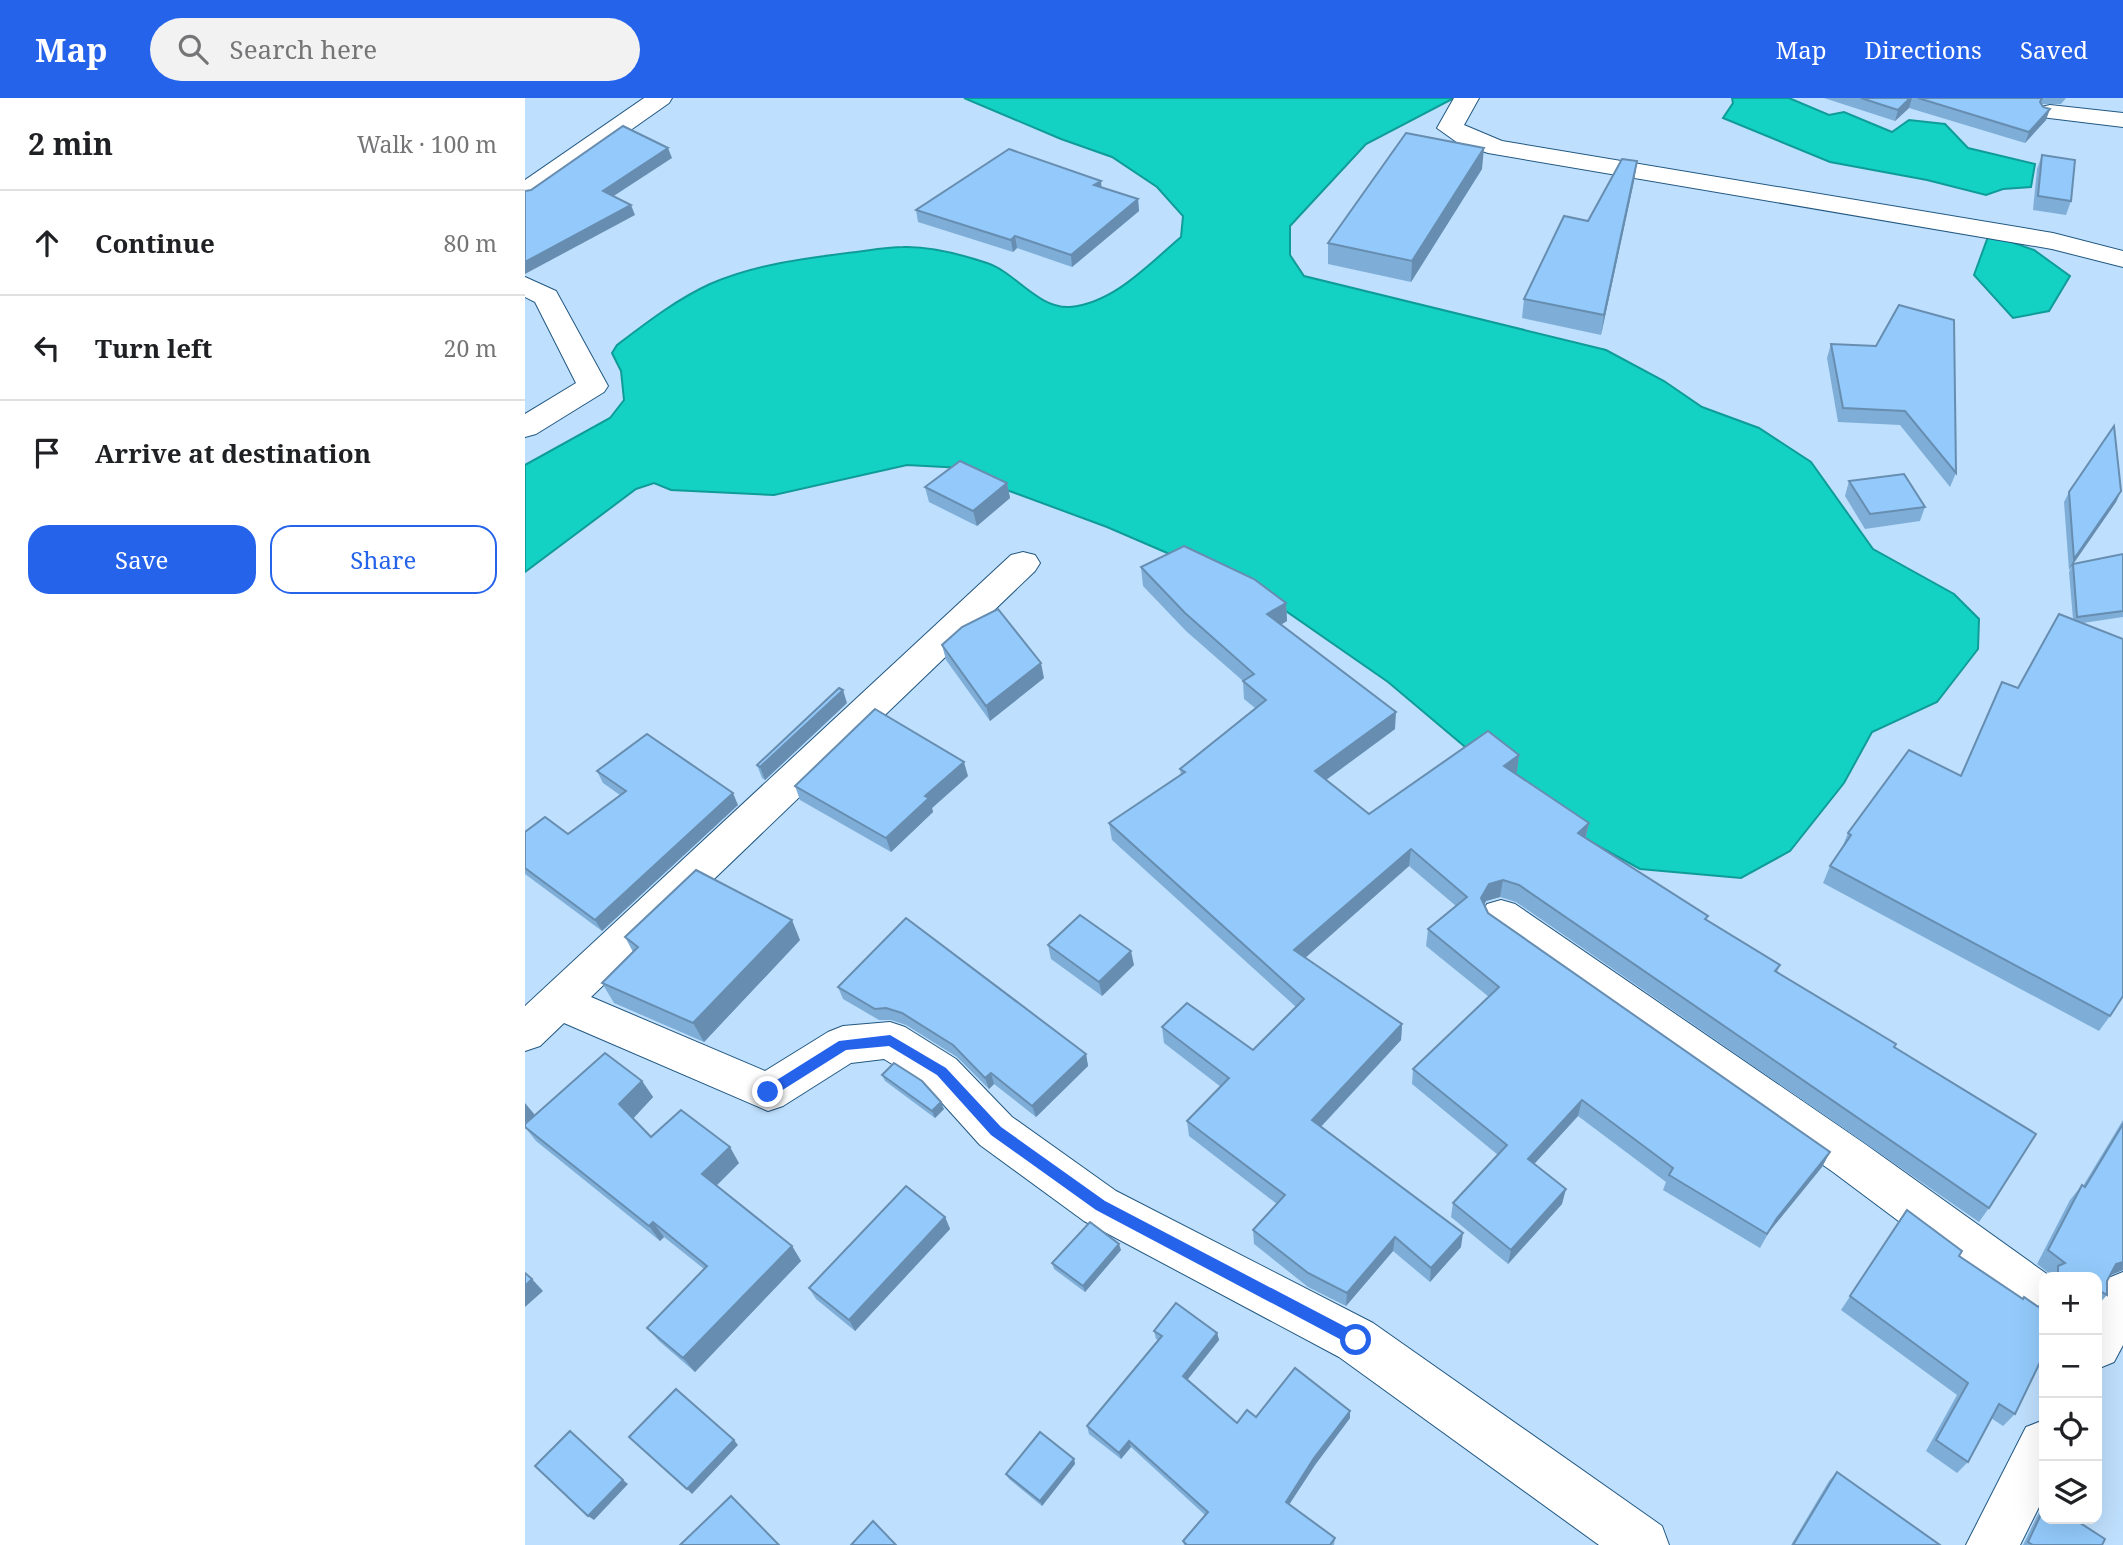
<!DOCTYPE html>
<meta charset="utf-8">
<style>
body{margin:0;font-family:"Noto Serif",serif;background:#f2f2f2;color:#202124}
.controls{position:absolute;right:21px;bottom:21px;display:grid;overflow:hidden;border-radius:14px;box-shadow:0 7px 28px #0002}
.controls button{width:63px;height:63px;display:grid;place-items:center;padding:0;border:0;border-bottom:2px solid #e0e0e0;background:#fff;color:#202124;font:35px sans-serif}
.stop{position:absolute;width:21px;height:21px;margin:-16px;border:5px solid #2563eb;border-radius:50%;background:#fff}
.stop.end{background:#2563eb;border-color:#fff;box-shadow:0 2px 7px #0008}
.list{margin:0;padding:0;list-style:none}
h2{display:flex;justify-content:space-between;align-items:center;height:91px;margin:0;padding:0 28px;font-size:30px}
h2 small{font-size:23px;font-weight:400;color:#757577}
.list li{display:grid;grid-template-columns:46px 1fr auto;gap:21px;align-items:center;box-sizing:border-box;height:105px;padding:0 28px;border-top:2px solid #e0e0e0}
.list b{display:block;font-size:26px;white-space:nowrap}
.list em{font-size:23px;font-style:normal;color:#757577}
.actions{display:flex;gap:14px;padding:21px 28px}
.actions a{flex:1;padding:16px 0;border:2px solid #2563eb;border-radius:21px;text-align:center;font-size:24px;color:#2563eb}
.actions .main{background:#2563eb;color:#fff}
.icon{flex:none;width:38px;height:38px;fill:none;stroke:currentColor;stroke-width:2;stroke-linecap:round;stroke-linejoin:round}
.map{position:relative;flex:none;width:1598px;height:1447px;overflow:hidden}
header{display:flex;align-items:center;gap:42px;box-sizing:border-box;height:98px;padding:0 35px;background:#2563eb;color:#fff}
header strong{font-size:33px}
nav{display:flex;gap:38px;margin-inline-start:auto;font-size:24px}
.search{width:490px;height:63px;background:#f2f2f2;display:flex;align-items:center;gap:18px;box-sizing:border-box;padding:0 24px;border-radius:38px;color:#757577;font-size:26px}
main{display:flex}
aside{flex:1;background:#fff}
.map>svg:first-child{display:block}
.water{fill:#13d2c4;stroke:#0f9c98;stroke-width:2}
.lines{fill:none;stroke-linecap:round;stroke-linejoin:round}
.street-casing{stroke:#225882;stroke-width:2}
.street{fill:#fff;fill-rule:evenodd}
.wall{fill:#7eaed8}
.shaded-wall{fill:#678db0}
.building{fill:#93cafb;stroke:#678db0;stroke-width:2}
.route{fill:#2563eb}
</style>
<header>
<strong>Map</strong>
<div class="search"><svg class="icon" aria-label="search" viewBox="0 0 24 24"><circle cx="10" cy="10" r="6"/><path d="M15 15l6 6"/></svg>Search here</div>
<nav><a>Map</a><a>Directions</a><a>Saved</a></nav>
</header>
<main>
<aside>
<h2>2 min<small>Walk · 100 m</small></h2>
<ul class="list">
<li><svg class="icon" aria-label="ahead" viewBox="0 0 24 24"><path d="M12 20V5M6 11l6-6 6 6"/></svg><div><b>Continue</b></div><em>80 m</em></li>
<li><svg class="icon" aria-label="left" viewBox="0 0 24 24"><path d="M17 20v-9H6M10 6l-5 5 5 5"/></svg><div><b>Turn left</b></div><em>20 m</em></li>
<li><svg class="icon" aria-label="arrive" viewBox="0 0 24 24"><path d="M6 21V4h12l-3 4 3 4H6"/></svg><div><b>Arrive at destination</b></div></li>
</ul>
<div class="actions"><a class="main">Save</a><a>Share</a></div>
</aside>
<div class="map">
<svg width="1598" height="1447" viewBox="0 0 1598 1447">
<rect width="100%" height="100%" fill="#bedffd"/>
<!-- water -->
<g class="water">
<path d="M 439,0 L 929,0 L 841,46 L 765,128 L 765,157 L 779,178 L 1081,252 L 1139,283 L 1177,309 L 1234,330 L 1286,364 L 1348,451 L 1429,496 L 1454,521 L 1453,551 L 1412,604 L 1347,634 L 1319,685 L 1265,753 L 1216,780 L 1115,771 L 1028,723 L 863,584 L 735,495 L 582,429 L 479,391 L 438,370 L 382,367 L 249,397 L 146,392 L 129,385 L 111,391 L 0,474 L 0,367 L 85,320 L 99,302 L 96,273 L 87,255 L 92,247 C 121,225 152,201 185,186 C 231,166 282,160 331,154 C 346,152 363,149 378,149 C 406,148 435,156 462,165 C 490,174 513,211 545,209 C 589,205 624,166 656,139 L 658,118 L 632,89 L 587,59 L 536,41 Z"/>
<path d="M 1207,0 L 1264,0 L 1304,17 L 1319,14 L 1367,34 L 1384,22 L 1420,26 L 1443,50 L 1510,66 L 1506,89 L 1478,91 L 1461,97 L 1402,82 L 1305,64 L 1198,20 L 1208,5 Z"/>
<path d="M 1464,136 L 1509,152 L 1545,178 L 1524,213 L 1488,220 L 1449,177 Z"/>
</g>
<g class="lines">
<defs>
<g id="street">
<path d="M 119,0 L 147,0 L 144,5 L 9,100 L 0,102 L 0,82 Z"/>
<path d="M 929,0 L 954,0 L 939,27 L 977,43 L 1528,135 L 1598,153 L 1598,169 L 1527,151 L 963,55 L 933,45 L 912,30 Z"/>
<path d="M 1525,7 L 1598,15 L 1598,29 L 1516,19 L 1513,14 L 1516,9 Z"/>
<path d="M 0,179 L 31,193 L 83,288 L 79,294 L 11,336 L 0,339 L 0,316 L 51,285 L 10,204 L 0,199 Z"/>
<path d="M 498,454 L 510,457 L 515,465 L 510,473 L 66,899 L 240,973 L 303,934 L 318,928 L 365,924 L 380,929 L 431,961 L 487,1019 L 591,1093 L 848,1225 L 1137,1428 L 1144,1447 L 1074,1447 L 814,1259 L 559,1123 L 455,1047 L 401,987 L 359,961 L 326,965 L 258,1008 L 243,1013 L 39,925 L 15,948 L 0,953 L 0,908 L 486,457 Z"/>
<path d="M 976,802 L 990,806 L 1340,1046 L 1526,1179 L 1519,1179 L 1519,1226 L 1502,1219 L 1308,1074 L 962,830 L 956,818 L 962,806 Z"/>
<path d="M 1598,1174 L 1598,1247 L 1589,1264 L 1572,1271 L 1572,1198 L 1581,1181 Z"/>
<path d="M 1519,1322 L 1519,1399 L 1495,1447 L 1441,1447 L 1501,1329 Z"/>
</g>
</defs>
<!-- street casing -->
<use href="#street" class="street-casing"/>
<!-- street -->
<use href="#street" class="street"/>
</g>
<!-- wall -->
<g class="wall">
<path d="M 1299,0 L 1541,0 L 1536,6 L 1516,6 L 1521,22 L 1500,45 L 1384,10 L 1370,23 Z"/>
<path d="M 1517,57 L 1546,103 L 1541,117 L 1508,112 L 1512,71 Z"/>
<path d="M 1112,63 L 1109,83 L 1076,237 L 997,220 L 999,201 Z"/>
<path d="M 957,71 L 886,184 L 803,166 L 803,145 Z"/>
<path d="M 577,90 L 613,101 L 614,113 L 547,169 L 492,150 L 488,154 L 393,124 L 391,112 Z"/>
<path d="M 1306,246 L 1351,248 L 1431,375 L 1425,389 L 1375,327 L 1313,324 L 1302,260 Z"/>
<path d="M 1324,383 L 1400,409 L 1395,423 L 1340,431 L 1320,398 Z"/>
<path d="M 482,385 L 485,400 L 452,428 L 404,404 L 400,389 Z"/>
<path d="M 1596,393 L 1591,404 L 1548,466 L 1598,456 L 1598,519 L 1558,525 L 1585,918 L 1574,933 L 1298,785 L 1305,768 L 1317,750 L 1323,735 L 1436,678 L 1469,602 L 1493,590 L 1548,521 L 1544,474 L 1547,468 L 1544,472 L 1539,404 L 1544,394 Z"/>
<path d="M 616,469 L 761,505 L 762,523 L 755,527 L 870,631 L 801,682 L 844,716 L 994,657 L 992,674 L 990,676 L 1064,725 L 1061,740 L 1182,822 L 1255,867 L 1252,874 L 1370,950 L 1464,1110 L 1454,1124 L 991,804 L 975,799 L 961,803 L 959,807 L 963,815 L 1305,1054 L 1297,1069 L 1244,1134 L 1235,1150 L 1138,1092 L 1141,1084 L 1053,1018 L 1009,1066 L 1037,1106 L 983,1166 L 926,1119 L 928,1105 L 973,1057 L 887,986 L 888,971 L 964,899 L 901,848 L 903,831 L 931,808 L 884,768 L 780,859 L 877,926 L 876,942 L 796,1029 L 936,1149 L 905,1184 L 868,1153 L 821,1208 L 783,1189 L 729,1146 L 728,1132 L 752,1106 L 664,1038 L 662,1023 L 696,989 L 639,945 L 637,929 L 728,952 L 771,909 L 587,742 L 584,725 L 656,677 L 655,671 L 730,610 L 719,601 L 718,583 L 661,533 L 618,488 Z"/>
<path d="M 417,547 L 519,580 L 465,623 L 421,562 Z"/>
<path d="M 322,605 L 240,682 L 237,680 L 232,667 Z"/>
<path d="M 72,673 L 213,707 L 77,833 L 0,776 L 0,734 L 43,736 L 95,697 L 78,685 Z"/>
<path d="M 443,678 L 407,710 L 408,714 L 366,754 L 275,702 L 270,688 Z"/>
<path d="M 100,839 L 275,842 L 179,944 L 89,905 L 77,885 L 108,854 Z"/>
<path d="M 523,847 L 609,867 L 577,898 L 526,861 Z"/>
<path d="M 313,889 L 561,956 L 563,968 L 511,1019 L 469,986 L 464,991 L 432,959 L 381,927 L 366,922 L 354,922 L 318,901 Z"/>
<path d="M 357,977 L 419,1011 L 410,1020 L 360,983 Z"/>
<path d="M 117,983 L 128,999 L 108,1020 L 126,1039 L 214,1065 L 191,1088 L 267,1148 L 276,1163 L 170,1274 L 134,1243 L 122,1230 L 179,1171 L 139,1139 L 135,1143 L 11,1043 L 0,1029 L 0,1026 Z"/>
<path d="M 1598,1022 L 1598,1172 L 1585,1177 L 1582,1183 L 1582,1197 L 1572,1208 L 1572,1179 L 1524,1179 L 1526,1177 L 1512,1166 L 1545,1102 L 1557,1087 L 1558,1088 Z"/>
<path d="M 1382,1112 L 1434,1158 L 1498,1201 L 1512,1208 L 1490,1316 L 1478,1328 L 1466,1320 L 1443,1364 L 1432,1375 L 1401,1353 L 1432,1297 L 1316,1212 Z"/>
<path d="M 420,1119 L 425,1131 L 330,1233 L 291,1201 L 284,1190 Z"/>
<path d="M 596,1152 L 560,1194 L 529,1171 L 527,1165 Z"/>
<path d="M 629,1233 L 692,1235 L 694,1242 L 662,1282 L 712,1325 L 731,1319 L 825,1313 L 825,1320 L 790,1367 L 764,1406 L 810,1440 L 809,1447 L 659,1447 L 658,1443 L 680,1417 L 606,1349 L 596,1361 L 564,1336 L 562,1328 L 633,1242 L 631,1241 Z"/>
<path d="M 549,1361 L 550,1366 L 517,1408 L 484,1381 L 481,1376 Z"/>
<path d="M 1312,1374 L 1415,1447 L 1266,1447 L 1304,1383 Z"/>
<path d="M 1519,1407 L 1519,1421 L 1577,1447 L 1498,1447 L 1517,1408 Z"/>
</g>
<!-- shaded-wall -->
<g class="shaded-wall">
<path d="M 1385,0 L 1387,0 L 1384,10 L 1370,23 L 1373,12 Z"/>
<path d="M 1525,11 L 1521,22 L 1500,45 L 1504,34 Z"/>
<path d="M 143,50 L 147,60 L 81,103 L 78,93 Z"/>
<path d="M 959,50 L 957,71 L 886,184 L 887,163 Z"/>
<path d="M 1112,63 L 1109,83 L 1076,237 L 1079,217 Z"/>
<path d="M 576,83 L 577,95 L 569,87 Z"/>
<path d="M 613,101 L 614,113 L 547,169 L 546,157 Z"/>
<path d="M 106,107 L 110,117 L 0,176 L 0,164 Z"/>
<path d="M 490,138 L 492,150 L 488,154 L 486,142 Z"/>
<path d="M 482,385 L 485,400 L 452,428 L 448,413 Z"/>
<path d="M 1596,393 L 1591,404 L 1544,472 L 1549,461 Z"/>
<path d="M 761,505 L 762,523 L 742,535 L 742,516 Z"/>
<path d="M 516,565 L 519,580 L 465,623 L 461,608 Z"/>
<path d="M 318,592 L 322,605 L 240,682 L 235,669 Z"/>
<path d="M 871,614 L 870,631 L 790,690 L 790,673 Z"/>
<path d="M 994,657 L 992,674 L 976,686 L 979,668 Z"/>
<path d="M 439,664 L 443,678 L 407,710 L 408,714 L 366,754 L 361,740 L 400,698 Z"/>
<path d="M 208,695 L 213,707 L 77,833 L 70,822 Z"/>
<path d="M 1064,725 L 1060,742 L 1053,735 Z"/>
<path d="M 886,751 L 884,768 L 770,869 L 769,852 Z"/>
<path d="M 978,782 L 975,799 L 961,803 L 954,817 L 956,800 L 964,786 Z"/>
<path d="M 267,822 L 275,842 L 179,944 L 168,925 Z"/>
<path d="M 606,853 L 609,867 L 577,898 L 574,884 Z"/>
<path d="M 877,926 L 876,942 L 787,1038 L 787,1022 Z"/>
<path d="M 561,956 L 563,968 L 511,1019 L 507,1008 Z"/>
<path d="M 466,975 L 469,986 L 464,991 L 460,980 Z"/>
<path d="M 117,983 L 128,999 L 106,1023 L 94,1006 Z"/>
<path d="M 1057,1002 L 1053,1018 L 1000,1076 L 1003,1061 Z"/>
<path d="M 416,1004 L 419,1011 L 410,1020 L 407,1013 Z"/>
<path d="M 0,1005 L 10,1017 L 0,1025 Z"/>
<path d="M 205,1049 L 214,1065 L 187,1092 L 177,1076 Z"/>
<path d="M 1305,1054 L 1297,1069 L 1244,1134 L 1235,1150 L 1252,1120 Z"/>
<path d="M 1041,1091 L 1037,1106 L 983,1166 L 986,1152 Z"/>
<path d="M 420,1119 L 425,1131 L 330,1233 L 324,1222 Z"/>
<path d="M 128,1124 L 139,1139 L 135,1143 L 124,1128 Z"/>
<path d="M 938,1135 L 936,1149 L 905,1184 L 906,1170 Z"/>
<path d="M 870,1139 L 868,1153 L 821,1208 L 822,1195 Z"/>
<path d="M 594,1146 L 596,1152 L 560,1194 L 558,1188 Z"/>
<path d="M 267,1148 L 276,1163 L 170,1274 L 158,1260 Z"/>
<path d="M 1598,1164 L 1598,1172 L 1579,1180 L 1591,1166 Z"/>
<path d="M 7,1181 L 18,1193 L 0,1209 L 0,1188 Z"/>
<path d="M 692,1235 L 694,1242 L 659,1286 L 658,1278 Z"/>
<path d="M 825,1313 L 825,1320 L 790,1367 L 762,1410 L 761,1404 L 789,1360 Z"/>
<path d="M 209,1342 L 213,1347 L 167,1396 L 162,1391 Z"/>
<path d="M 604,1343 L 606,1349 L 596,1361 L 594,1355 Z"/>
<path d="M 549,1361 L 550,1366 L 517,1408 L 515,1403 Z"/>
<path d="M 98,1382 L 103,1386 L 69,1422 L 63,1418 Z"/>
</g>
<!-- building -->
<g class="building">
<path d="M 1336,0 L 1385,0 L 1373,12 Z"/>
<path d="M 1393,0 L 1517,0 L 1515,4 L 1518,9 L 1525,11 L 1504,34 Z"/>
<path d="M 98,28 L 143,50 L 78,93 L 106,107 L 0,164 L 0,93 L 6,92 Z"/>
<path d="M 881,35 L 959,50 L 887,163 L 803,145 Z"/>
<path d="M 484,51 L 576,83 L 569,87 L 613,101 L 546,157 L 490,138 L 486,142 L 391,112 Z"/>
<path d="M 1517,57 L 1550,62 L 1546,103 L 1513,98 Z"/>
<path d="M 1097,61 L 1112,63 L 1079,217 L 999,201 L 1039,118 L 1063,123 Z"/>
<path d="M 1374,207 L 1429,222 L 1431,375 L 1380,313 L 1318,310 L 1306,246 L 1351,248 Z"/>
<path d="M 1589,328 L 1596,393 L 1549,461 L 1544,394 Z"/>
<path d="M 435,363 L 482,385 L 448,413 L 400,389 Z"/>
<path d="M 1379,376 L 1400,409 L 1345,416 L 1324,383 Z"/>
<path d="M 659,448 L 729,481 L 761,505 L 742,516 L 871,614 L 790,673 L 844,716 L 963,633 L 994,657 L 979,668 L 1064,725 L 1053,735 L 1183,818 L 1180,821 L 1255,867 L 1250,873 L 1371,946 L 1369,949 L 1511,1036 L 1464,1110 L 994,787 L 978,782 L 964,786 L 956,800 L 963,815 L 1305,1054 L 1252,1120 L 1242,1136 L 1144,1077 L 1148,1070 L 1057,1002 L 1003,1061 L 1041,1091 L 986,1152 L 928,1105 L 982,1047 L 888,971 L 974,889 L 903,831 L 942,799 L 886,751 L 769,852 L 877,926 L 787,1022 L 938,1135 L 906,1170 L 870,1139 L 822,1195 L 783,1175 L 728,1132 L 760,1097 L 662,1023 L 704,980 L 637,929 L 662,905 L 728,952 L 779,901 L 584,725 L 660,674 L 655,671 L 741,602 L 718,583 L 729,576 L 660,515 L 616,469 Z"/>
<path d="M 1598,456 L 1598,513 L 1552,519 L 1548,466 Z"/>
<path d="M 473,511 L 516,565 L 461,608 L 417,547 L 437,529 Z"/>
<path d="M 1534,516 L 1598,541 L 1598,898 L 1585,918 L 1305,768 L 1326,737 L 1323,735 L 1384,652 L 1436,678 L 1477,584 L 1493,590 Z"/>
<path d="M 314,590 L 318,592 L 235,669 L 232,667 Z"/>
<path d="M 350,611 L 439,664 L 400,698 L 404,700 L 361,740 L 270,688 Z"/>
<path d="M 122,636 L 208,695 L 70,822 L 0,770 L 0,734 L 20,719 L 43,736 L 101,693 L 72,673 Z"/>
<path d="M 171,772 L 267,822 L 168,925 L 77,885 L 113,849 L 100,839 Z"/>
<path d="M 555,817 L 606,853 L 574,884 L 523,847 Z"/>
<path d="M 381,820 L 561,956 L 507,1008 L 466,975 L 460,980 L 428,947 L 377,915 L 361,910 L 350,911 L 313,889 Z"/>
<path d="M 80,955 L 117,983 L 94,1006 L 126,1039 L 156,1012 L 205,1049 L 177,1076 L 267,1148 L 158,1260 L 122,1230 L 182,1168 L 128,1124 L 124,1128 L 0,1029 L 0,1026 Z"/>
<path d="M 369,965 L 397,983 L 416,1004 L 407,1013 L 357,977 Z"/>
<path d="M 1598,1026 L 1598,1164 L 1591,1166 L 1582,1183 L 1582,1197 L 1572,1191 L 1572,1179 L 1533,1179 L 1533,1168 L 1540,1165 L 1523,1152 L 1557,1087 L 1560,1089 Z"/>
<path d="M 381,1088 L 420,1119 L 324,1222 L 284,1190 Z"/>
<path d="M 1382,1112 L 1437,1153 L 1434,1158 L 1498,1201 L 1499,1199 L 1512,1208 L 1519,1211 L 1519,1256 L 1490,1316 L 1474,1306 L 1443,1364 L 1411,1342 L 1443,1285 L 1325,1198 Z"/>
<path d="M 565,1124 L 594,1146 L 558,1188 L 527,1165 Z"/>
<path d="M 0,1175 L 7,1181 L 0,1188 Z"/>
<path d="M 651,1205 L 692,1235 L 658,1278 L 712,1325 L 722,1312 L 731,1319 L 770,1270 L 825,1313 L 789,1360 L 761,1404 L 810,1440 L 805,1447 L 662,1447 L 658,1443 L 683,1414 L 604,1343 L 594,1355 L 562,1328 L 637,1238 L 629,1233 Z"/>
<path d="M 151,1291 L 209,1342 L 162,1391 L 104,1339 Z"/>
<path d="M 45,1333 L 98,1382 L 63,1418 L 10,1368 Z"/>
<path d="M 515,1334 L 549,1361 L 515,1403 L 481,1376 Z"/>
<path d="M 1312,1374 L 1415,1447 L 1268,1447 Z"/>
<path d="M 206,1398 L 254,1447 L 155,1447 Z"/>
<path d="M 1519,1410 L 1519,1421 L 1549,1421 L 1580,1441 L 1577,1447 L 1508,1447 L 1503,1444 Z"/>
<path d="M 348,1423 L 371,1447 L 326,1447 Z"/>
</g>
<!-- route -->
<path class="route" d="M 365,937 L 421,970 L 476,1029 L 580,1103 L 836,1237 L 838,1242 L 836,1247 L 826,1247 L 571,1112 L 466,1037 L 412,977 L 364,948 L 321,952 L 248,998 L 243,1000 L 237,994 L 239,990 L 314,943 Z"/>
</svg>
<div class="controls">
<button>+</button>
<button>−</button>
<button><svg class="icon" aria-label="locate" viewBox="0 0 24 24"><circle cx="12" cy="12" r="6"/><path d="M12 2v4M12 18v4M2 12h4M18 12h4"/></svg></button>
<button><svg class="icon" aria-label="layers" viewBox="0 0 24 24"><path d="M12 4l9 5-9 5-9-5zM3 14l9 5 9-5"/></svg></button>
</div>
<div class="stop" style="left:831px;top:1242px"></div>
<div class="stop end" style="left:243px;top:994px"></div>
</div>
</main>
